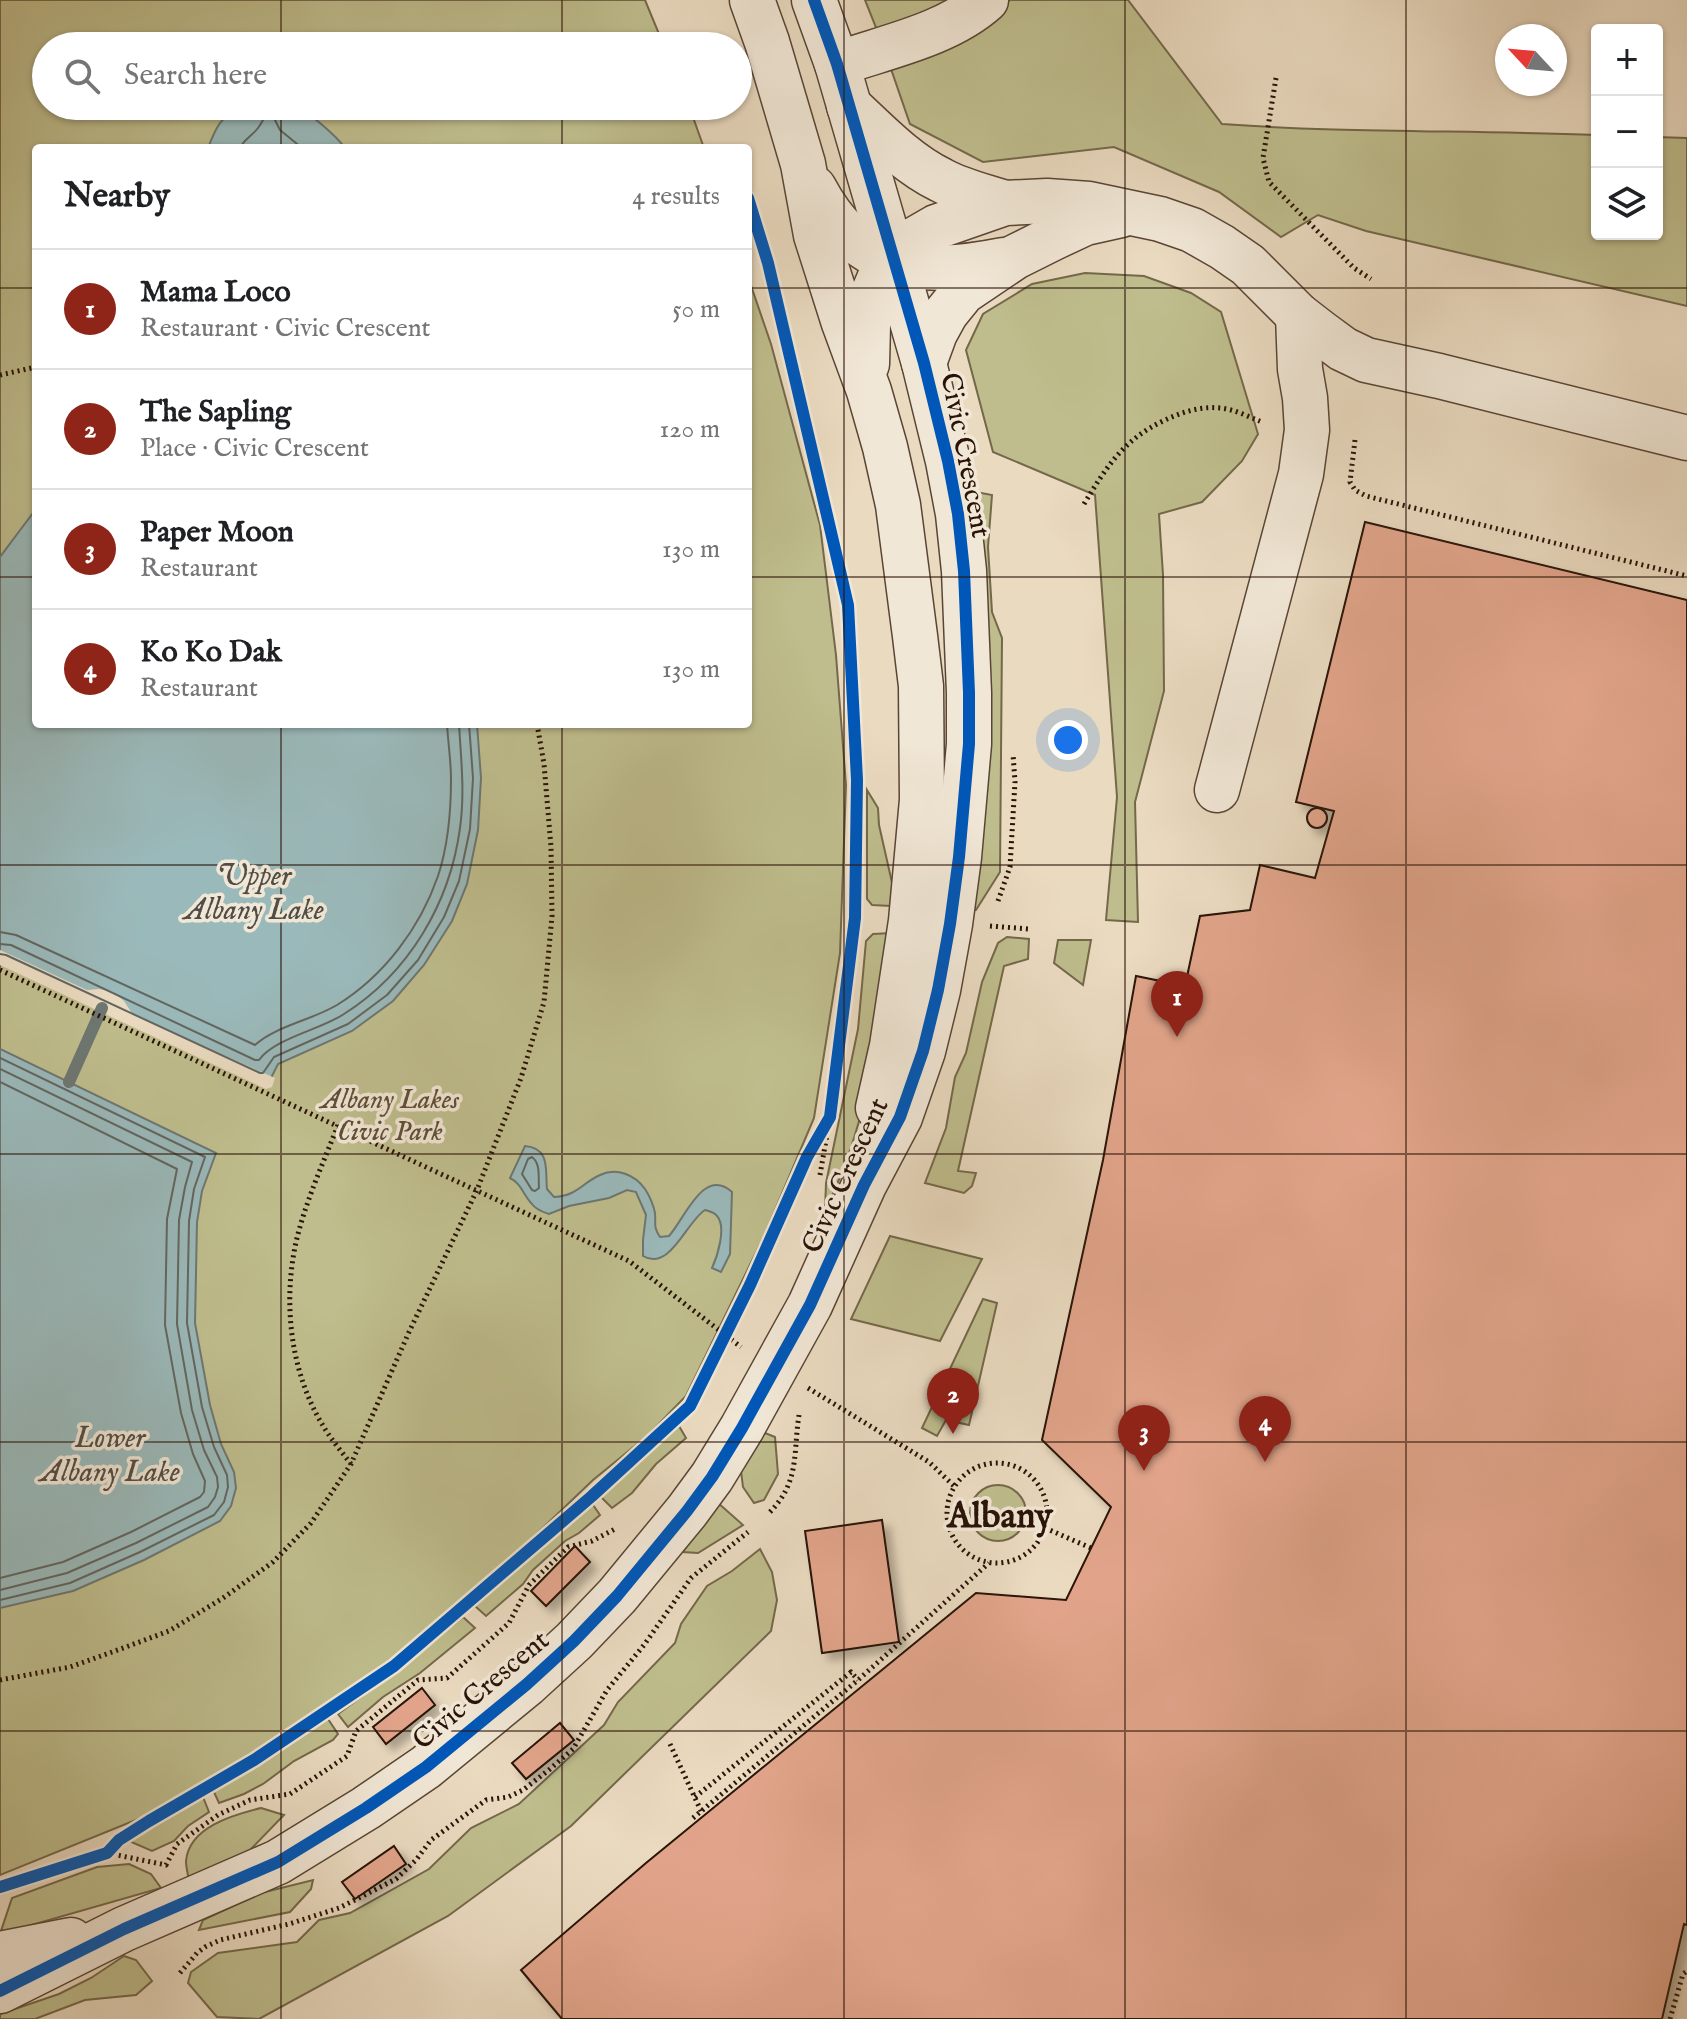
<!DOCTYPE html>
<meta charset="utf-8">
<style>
body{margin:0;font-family:"IM FELL English",serif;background:#f6f6f6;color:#202124}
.controls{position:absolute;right:24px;top:24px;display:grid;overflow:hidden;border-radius:8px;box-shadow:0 2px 6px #0004}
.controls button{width:72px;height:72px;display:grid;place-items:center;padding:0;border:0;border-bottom:2px solid #e0e0e0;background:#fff;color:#202124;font:40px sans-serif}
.compass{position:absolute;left:1495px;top:24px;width:72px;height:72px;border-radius:50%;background:#fff;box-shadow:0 2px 6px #0004;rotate:296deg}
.you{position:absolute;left:1068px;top:740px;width:28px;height:28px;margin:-20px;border:6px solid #fff;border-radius:50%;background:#1a73e8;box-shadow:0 0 0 12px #1a73e833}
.badge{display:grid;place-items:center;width:52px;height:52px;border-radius:50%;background:#8f2418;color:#fff;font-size:26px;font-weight:700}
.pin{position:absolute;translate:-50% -66px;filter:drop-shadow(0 2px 4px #0008)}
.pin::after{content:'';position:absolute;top:42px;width:28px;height:24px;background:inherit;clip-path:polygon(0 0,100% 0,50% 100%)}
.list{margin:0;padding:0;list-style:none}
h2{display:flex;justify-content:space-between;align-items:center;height:104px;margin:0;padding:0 32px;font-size:34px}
h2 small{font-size:26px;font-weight:400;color:#757577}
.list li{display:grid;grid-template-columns:52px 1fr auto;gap:24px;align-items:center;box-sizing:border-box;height:120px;padding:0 32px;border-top:2px solid #e0e0e0}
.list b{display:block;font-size:30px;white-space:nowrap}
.list p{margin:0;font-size:26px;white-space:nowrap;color:#757577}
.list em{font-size:26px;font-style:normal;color:#757577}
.icon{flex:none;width:44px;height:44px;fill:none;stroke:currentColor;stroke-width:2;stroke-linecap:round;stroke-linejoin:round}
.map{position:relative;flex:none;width:1687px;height:2019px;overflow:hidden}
.search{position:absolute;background:#fff;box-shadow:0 2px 6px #0004;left:32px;top:32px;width:720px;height:88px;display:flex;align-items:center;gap:20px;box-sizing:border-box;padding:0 28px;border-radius:44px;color:#757577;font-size:30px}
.panel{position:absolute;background:#fff;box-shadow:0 2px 6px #0004;left:32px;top:144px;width:720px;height:584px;border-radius:8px}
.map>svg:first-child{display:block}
.green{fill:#bfbd8d;stroke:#74684a;stroke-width:2}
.water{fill:#9ab9ba;stroke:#6d7772;stroke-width:2}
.pier{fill:#eadac0}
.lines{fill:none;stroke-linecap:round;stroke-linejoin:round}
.shore{stroke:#626660;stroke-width:2}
.stream{stroke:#6d7772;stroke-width:12}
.building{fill:#e1a48a;stroke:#291307;stroke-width:2;filter:url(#shadow)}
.minor-casing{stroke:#594535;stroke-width:47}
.path{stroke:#291307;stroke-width:5;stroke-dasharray:2 4;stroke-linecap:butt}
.minor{stroke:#f1e7d6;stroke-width:44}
.cycleway-casing{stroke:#f1e7d6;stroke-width:17}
.cycleway{stroke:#0057b8;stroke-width:12}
.grid{fill:none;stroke:#291307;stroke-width:2;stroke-opacity:0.55}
.labels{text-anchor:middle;stroke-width:7;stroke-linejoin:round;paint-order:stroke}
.street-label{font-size:28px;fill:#291307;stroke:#f1e7d6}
.park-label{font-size:28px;font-style:italic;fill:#5e4e36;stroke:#f1e7d6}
.water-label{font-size:30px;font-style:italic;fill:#514d46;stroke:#f1e7d6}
.district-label{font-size:36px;font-weight:bold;fill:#291307;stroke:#f1e7d6}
</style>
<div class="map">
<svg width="1687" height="2019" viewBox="0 0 1687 2019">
<defs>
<filter id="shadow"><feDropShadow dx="7" dy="7" stdDeviation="4" flood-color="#0004"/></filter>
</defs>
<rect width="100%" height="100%" fill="#eadac0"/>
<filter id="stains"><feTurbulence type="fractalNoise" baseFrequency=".0025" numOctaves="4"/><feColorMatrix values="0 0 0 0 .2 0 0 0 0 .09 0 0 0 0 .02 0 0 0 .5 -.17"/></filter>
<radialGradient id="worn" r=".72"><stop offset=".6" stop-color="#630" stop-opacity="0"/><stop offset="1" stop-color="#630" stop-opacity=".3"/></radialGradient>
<!-- green -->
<g class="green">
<path d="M 0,0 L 645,0 L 664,46 L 46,46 L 46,106 L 689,106 L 704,148 L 36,148 L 36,724 L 748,724 L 748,277 L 771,344 L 820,525 L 836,655 L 846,785 L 840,953 L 814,1118 L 764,1236 L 686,1396 L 647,1436 L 593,1480 L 458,1609 L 315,1718 L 158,1811 L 0,1875 Z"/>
<path d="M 865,0 L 955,0 L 881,40 Z"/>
<path d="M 1010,0 L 1128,0 L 1222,124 C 1346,133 1472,130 1597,135 L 1597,234 L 1657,234 L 1657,137 L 1687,138 L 1687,306 L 1366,231 L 1318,215 L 1281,237 L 1219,192 L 1114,147 L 983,162 L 910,124 L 890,66 L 968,33 Z"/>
<path d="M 1085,273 L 1144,276 L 1191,293 L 1221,312 L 1258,434 L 1242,461 L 1202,502 L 1159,514 L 1163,575 L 1164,691 L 1135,802 L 1138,922 L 1106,920 L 1117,797 L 1095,495 L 993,452 L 966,350 L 983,314 L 1032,284 Z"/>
<path d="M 976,492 L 992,495 L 988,547 L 992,612 L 1002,638 L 1000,872 L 976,910 L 963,909 L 982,558 Z"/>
<path d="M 867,790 L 878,808 L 879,825 L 893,887 L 891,906 L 872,905 L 867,899 Z"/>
<path d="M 892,933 C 879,1027 869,1125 825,1210 L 826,1183 L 858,1029 L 866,941 L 873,934 Z"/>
<path d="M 1007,937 L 1029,939 L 1028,959 L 1004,966 L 958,1171 L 976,1173 L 972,1186 L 964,1193 L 925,1183 L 946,1128 L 955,1077 L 966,1053 L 982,982 L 998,943 Z"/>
<path d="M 1058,940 L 1091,940 L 1083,985 L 1054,963 Z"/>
<path d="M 890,1236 L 982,1259 L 940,1341 L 851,1319 Z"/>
<path d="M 983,1299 L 997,1303 L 969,1425 L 946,1420 L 937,1436 L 922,1428 Z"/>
<path d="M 679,1426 L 686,1438 L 656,1464 L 632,1493 L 612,1508 L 599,1495 L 624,1476 Z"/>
<path d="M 765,1433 L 775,1437 L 778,1474 L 764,1500 L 754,1503 L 743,1487 L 741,1471 Z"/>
<circle cx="998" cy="1513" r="28"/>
<path d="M 591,1502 L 600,1515 L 579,1533 L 565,1541 L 533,1570 L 523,1584 L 486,1616 L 475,1606 L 542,1548 Z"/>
<path d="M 717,1502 L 743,1525 L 698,1553 L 683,1552 Z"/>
<path d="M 760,1549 L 772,1572 L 777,1600 L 771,1631 L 571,1826 L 448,1916 L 259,2019 L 217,2017 L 188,1983 L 191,1972 L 218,1953 L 297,1942 L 319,1920 L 350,1913 L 429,1869 L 471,1828 L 519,1804 L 604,1725 L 618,1702 L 675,1643 L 681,1624 L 707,1586 L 732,1571 Z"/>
<path d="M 463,1617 L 475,1628 L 420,1673 L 383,1697 L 348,1727 L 338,1714 L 402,1667 Z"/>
<path d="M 328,1719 L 338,1734 L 333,1740 L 294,1761 L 263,1784 L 244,1794 L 219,1803 L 213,1790 Z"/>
<path d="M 203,1797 L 209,1812 L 188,1826 L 174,1841 L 152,1851 L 129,1841 L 128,1838 Z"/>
<path d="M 261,1808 L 284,1815 L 251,1849 L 210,1873 L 189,1881 C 188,1875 186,1867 186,1861 C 189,1827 233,1815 261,1808 Z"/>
<path d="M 129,1864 L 151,1874 L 161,1888 L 0,1934 L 12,1898 L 97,1867 Z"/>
<path d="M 313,1880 L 311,1889 L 290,1912 L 199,1930 L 203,1920 L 261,1893 Z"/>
<path d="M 124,1956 L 136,1960 L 152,1981 L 136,1995 L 85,2000 L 35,2019 L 0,2019 L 0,2014 L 59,1994 L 91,1978 Z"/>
</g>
<!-- water -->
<g class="water">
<path d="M 242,106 C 258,106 278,103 294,107 C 308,110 337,137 345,148 L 208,148 C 216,127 221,116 242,106 Z"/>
<path d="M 36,509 L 36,724 L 477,724 L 481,778 L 478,830 L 467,884 L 452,921 L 424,965 L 393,1001 L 352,1031 L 278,1064 L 270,1080 L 0,960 L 0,557 Z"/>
<path d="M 0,1049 L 216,1153 L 202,1191 L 197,1222 L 195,1323 L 210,1405 L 221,1444 L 234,1472 L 236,1488 L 231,1506 L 220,1521 L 144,1560 L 73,1591 L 0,1608 Z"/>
<path d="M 525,1146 C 551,1148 545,1171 547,1189 L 554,1197 C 577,1196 582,1183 600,1175 C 617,1167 635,1175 645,1189 C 649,1195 654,1206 655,1213 C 656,1225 653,1226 660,1237 L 669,1236 C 685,1218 704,1166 732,1192 L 730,1254 L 721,1272 L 712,1268 C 717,1257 727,1227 717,1216 C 715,1213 709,1211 705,1210 C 686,1222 670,1272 643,1256 L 643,1240 L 646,1215 L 636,1192 L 627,1190 L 609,1198 L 569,1206 L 549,1214 C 543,1212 536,1210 532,1204 C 523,1195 522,1184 510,1178 Z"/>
</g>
<!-- pier -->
<path class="pier" d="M 0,950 L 87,990 L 99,989 L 113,992 L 124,1001 L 133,1015 L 275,1078 L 272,1087 L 266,1089 L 0,965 Z"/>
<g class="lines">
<!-- shore -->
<g class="shore">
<path d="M 240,148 C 244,139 252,136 258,128 C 262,123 264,117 268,112 L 272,114 L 280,130 L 302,148"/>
<path d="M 0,932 L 16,935 L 255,1045 C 276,1026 312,1020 337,1005 C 384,976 420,928 438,876 C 448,846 451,811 451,779 C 451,761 448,742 447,724"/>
<path d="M 0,944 L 11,945 L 255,1060 L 259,1060 C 275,1038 320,1030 344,1014 C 409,973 450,903 460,828 C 465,793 461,759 459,724"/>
<path d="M 0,954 L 6,955 L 260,1073 L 263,1073 L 274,1057 L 348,1024 L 387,995 L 418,960 L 444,917 L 459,881 L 470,829 L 473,778 L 469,724"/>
<path d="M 0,1058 L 205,1157 L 194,1189 L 189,1221 L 187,1323 L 202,1407 L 214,1447 L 227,1475 L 228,1487 L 224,1502 L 214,1515 L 140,1552 L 70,1583 L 0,1600"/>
<path d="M 0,1069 L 192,1162 L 185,1187 L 179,1220 L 177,1324 L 192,1410 L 204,1450 L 217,1477 L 218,1487 L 215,1497 L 208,1507 L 136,1543 L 67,1573 L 0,1590"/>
<path d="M 0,1082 L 177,1169 L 167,1219 L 165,1325 L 181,1413 L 193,1454 L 205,1481 L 204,1492 L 200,1497 L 131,1532 L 63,1562 L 0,1578"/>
<path d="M 532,1157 C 541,1164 538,1177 539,1188 L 535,1191 L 532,1190 L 522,1174 L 528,1159 Z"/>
</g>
<!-- stream -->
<path class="stream" d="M 69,1082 L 102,1008"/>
</g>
<!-- building -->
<g class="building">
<path d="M 1365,522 L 1687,600 L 1687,1925 L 1684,1924 L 1662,2019 L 562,2019 L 521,1970 L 646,1863 L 976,1593 L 1066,1600 L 1111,1507 L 1042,1440 L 1103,1160 L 1136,976 L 1185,986 L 1200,916 L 1250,910 L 1260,865 L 1315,878 L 1334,811 L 1296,802 Z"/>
<circle cx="1317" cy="818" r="10"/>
<path d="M 882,1520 L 899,1642 L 822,1653 L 805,1531 Z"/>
<path d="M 575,1546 L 590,1562 L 546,1606 L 531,1591 Z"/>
<path d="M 422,1688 L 435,1705 L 386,1744 L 373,1727 Z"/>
<path d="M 560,1723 L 574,1740 L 526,1779 L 512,1763 Z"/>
<path d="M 394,1846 L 406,1864 L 355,1899 L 342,1882 Z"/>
</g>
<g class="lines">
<defs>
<g id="minor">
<path d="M 752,0 L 767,42 L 803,164 L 816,235 L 844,323 L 869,391 L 885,447 L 898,505 L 915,636 L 921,686 L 922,800 L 911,921 L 892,1046 L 878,1108"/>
<path d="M 837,64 C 885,47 947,35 986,0"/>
<path d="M 849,106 C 877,132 906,163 941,180 C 961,191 984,196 1005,203"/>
<path d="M 814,188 C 858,271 918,277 1003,260"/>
<path d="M 924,363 L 935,333 L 946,313 L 963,292 L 1015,257 L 1053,238 L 1085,223 L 1121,215"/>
<path d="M 867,364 L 868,325 L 872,296 L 880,277 L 910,242 L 936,227 L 1005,203 L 1047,201 L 1089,204 L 1160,219 L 1192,230 L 1222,247 L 1248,265 L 1298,315 L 1320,332 L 1343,349 L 1366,360 L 1439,376 L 1687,438"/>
<path d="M 1217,790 L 1301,474 L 1307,430 L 1305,398 L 1300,369 L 1298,315"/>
<path d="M 0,1954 L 71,1940"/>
<path d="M 0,1991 L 124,1929 L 278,1862 L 366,1808 L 426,1767 L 527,1684 L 574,1641 L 617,1596 L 687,1511 L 712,1477 L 742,1428 L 810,1305 L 864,1185 L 900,1117 L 923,1051 L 938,990 L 950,924 L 959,857 L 969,744 L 969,693 L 964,571 L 958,514 L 948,461 L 924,363 L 837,64 L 814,0"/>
</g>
</defs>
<!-- minor casing -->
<use href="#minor" class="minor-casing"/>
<!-- path -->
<g class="path">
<path d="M 1276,78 L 1263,158 L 1269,182 L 1354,268 L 1371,279"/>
<path d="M 0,375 L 36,367"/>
<path d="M 1355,440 L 1350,482 L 1355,490 L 1366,496 L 1687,576"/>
<path d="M 1084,504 C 1107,466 1124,439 1165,420 C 1182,412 1201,406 1220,408 C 1234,409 1249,417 1262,422"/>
<path d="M 998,901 L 1010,867 L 1015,782 L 1013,754"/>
<path d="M 990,926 L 1029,929"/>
<path d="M 0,970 L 629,1261 L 741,1347"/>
<path d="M 338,1125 C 324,1161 308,1196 298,1234 C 282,1296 289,1369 322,1424 C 330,1438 341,1451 351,1464"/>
<path d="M 820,1175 L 830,1117"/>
<path d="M 808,1388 L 929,1462 L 954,1486"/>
<circle cx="997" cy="1513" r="50"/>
<path d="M 770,1512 C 800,1481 793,1454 799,1415"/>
<path d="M 1045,1528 L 1091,1548"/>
<path d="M 0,1680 L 70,1667 L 115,1651 L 169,1631 L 223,1598 L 273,1562 L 311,1523 L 351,1464 L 409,1332 L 477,1190 L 521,1078 L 544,1002 L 552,916 L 551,847 L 544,764 L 537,724"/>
<path d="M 670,1744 L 701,1811"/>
<path d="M 695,1797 L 851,1672 L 858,1680"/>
<path d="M 693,1818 L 858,1680 L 989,1563"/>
<path d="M 107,1853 L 166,1865 L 177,1844 L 218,1815 L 250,1800 L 290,1794 L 347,1756 L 356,1731 L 418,1680 L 447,1678 L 509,1623 L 529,1585 L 568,1547 L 592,1541 L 617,1528"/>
<path d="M 180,1973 L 197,1953 L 205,1947 L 220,1940 L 289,1924 L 339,1908 L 396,1879 L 416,1860 L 431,1840 L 486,1800 L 508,1797 L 523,1790 L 550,1769 L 573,1749 L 607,1690 L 644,1645 L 691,1578 L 748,1532"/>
<path d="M 1670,2019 L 1683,1974 L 1687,1971"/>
</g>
<!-- minor -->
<use href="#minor" class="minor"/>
<defs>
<g id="cycleway">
<path d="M 0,1887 L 107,1853 L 119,1840 L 149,1821 L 254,1760 L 394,1666 L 592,1496 L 690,1406 L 750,1285 L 807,1157 L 830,1117 L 855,918 L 857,780 L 848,605 L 768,263 L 748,198"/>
<path d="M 0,1991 L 124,1929 L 278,1862 L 366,1808 L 426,1767 L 527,1684 L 574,1641 L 617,1596 L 687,1511 L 712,1477 L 742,1428 L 810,1305 L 864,1185 L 900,1117 L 923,1051 L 938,990 L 950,924 L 959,857 L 969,744 L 969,693 L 964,571 L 958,514 L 948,461 L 924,363 L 837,64 L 814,0"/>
</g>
</defs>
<!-- cycleway casing -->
<use href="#cycleway" class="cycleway-casing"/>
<!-- cycleway -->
<use href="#cycleway" class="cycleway"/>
</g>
<!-- grid -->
<path class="grid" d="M 281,0 L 281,46M 562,0 L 562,46M 844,0 L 844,2019M 1125,0 L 1125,2019M 1406,0 L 1406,2019M 281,106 L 281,148M 562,106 L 562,148M 0,288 L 36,288M 748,288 L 1687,288M 0,577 L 36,577M 748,577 L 1687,577M 281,724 L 281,2019M 562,724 L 562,2019M 0,865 L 1687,865M 0,1154 L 1687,1154M 0,1442 L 1687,1442M 0,1731 L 1687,1731"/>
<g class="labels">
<!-- street labels -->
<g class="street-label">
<text transform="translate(967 455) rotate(79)" y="10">Civic Crescent</text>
<text transform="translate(844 1175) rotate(-65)" y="10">Civic Crescent</text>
<text transform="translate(480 1689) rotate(-40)" y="10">Civic Crescent</text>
</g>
<!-- park labels -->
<g class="park-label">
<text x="390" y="1108">Albany Lakes<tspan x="390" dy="32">Civic Park</tspan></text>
</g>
<!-- water labels -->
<g class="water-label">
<text x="254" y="885">Upper<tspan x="254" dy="34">Albany Lake</tspan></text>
<text x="110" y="1447">Lower<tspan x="110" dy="34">Albany Lake</tspan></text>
</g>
<!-- district labels -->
<g class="district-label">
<text x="1000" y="1527">Albany</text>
</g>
</g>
<rect width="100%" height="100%" filter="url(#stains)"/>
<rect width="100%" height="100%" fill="url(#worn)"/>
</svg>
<div class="controls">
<button>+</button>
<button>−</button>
<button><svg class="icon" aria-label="layers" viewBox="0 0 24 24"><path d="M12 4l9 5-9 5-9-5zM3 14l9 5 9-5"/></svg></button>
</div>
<svg class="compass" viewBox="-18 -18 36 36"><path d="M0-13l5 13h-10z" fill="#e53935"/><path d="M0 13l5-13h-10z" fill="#757577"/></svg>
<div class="you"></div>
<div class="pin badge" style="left:1177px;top:1037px">1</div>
<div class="pin badge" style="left:953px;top:1434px">2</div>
<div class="pin badge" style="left:1144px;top:1471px">3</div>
<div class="pin badge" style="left:1265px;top:1462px">4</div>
<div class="search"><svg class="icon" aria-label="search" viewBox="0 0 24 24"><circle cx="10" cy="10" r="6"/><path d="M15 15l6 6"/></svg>Search here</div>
<section class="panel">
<h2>Nearby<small>4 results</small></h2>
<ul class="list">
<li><span class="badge">1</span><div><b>Mama Loco</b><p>Restaurant · Civic Crescent</p></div><em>50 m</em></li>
<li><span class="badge">2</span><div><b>The Sapling</b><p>Place · Civic Crescent</p></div><em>120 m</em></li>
<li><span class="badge">3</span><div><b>Paper Moon</b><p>Restaurant</p></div><em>130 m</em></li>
<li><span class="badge">4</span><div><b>Ko Ko Dak</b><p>Restaurant</p></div><em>130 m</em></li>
</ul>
</section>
</div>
